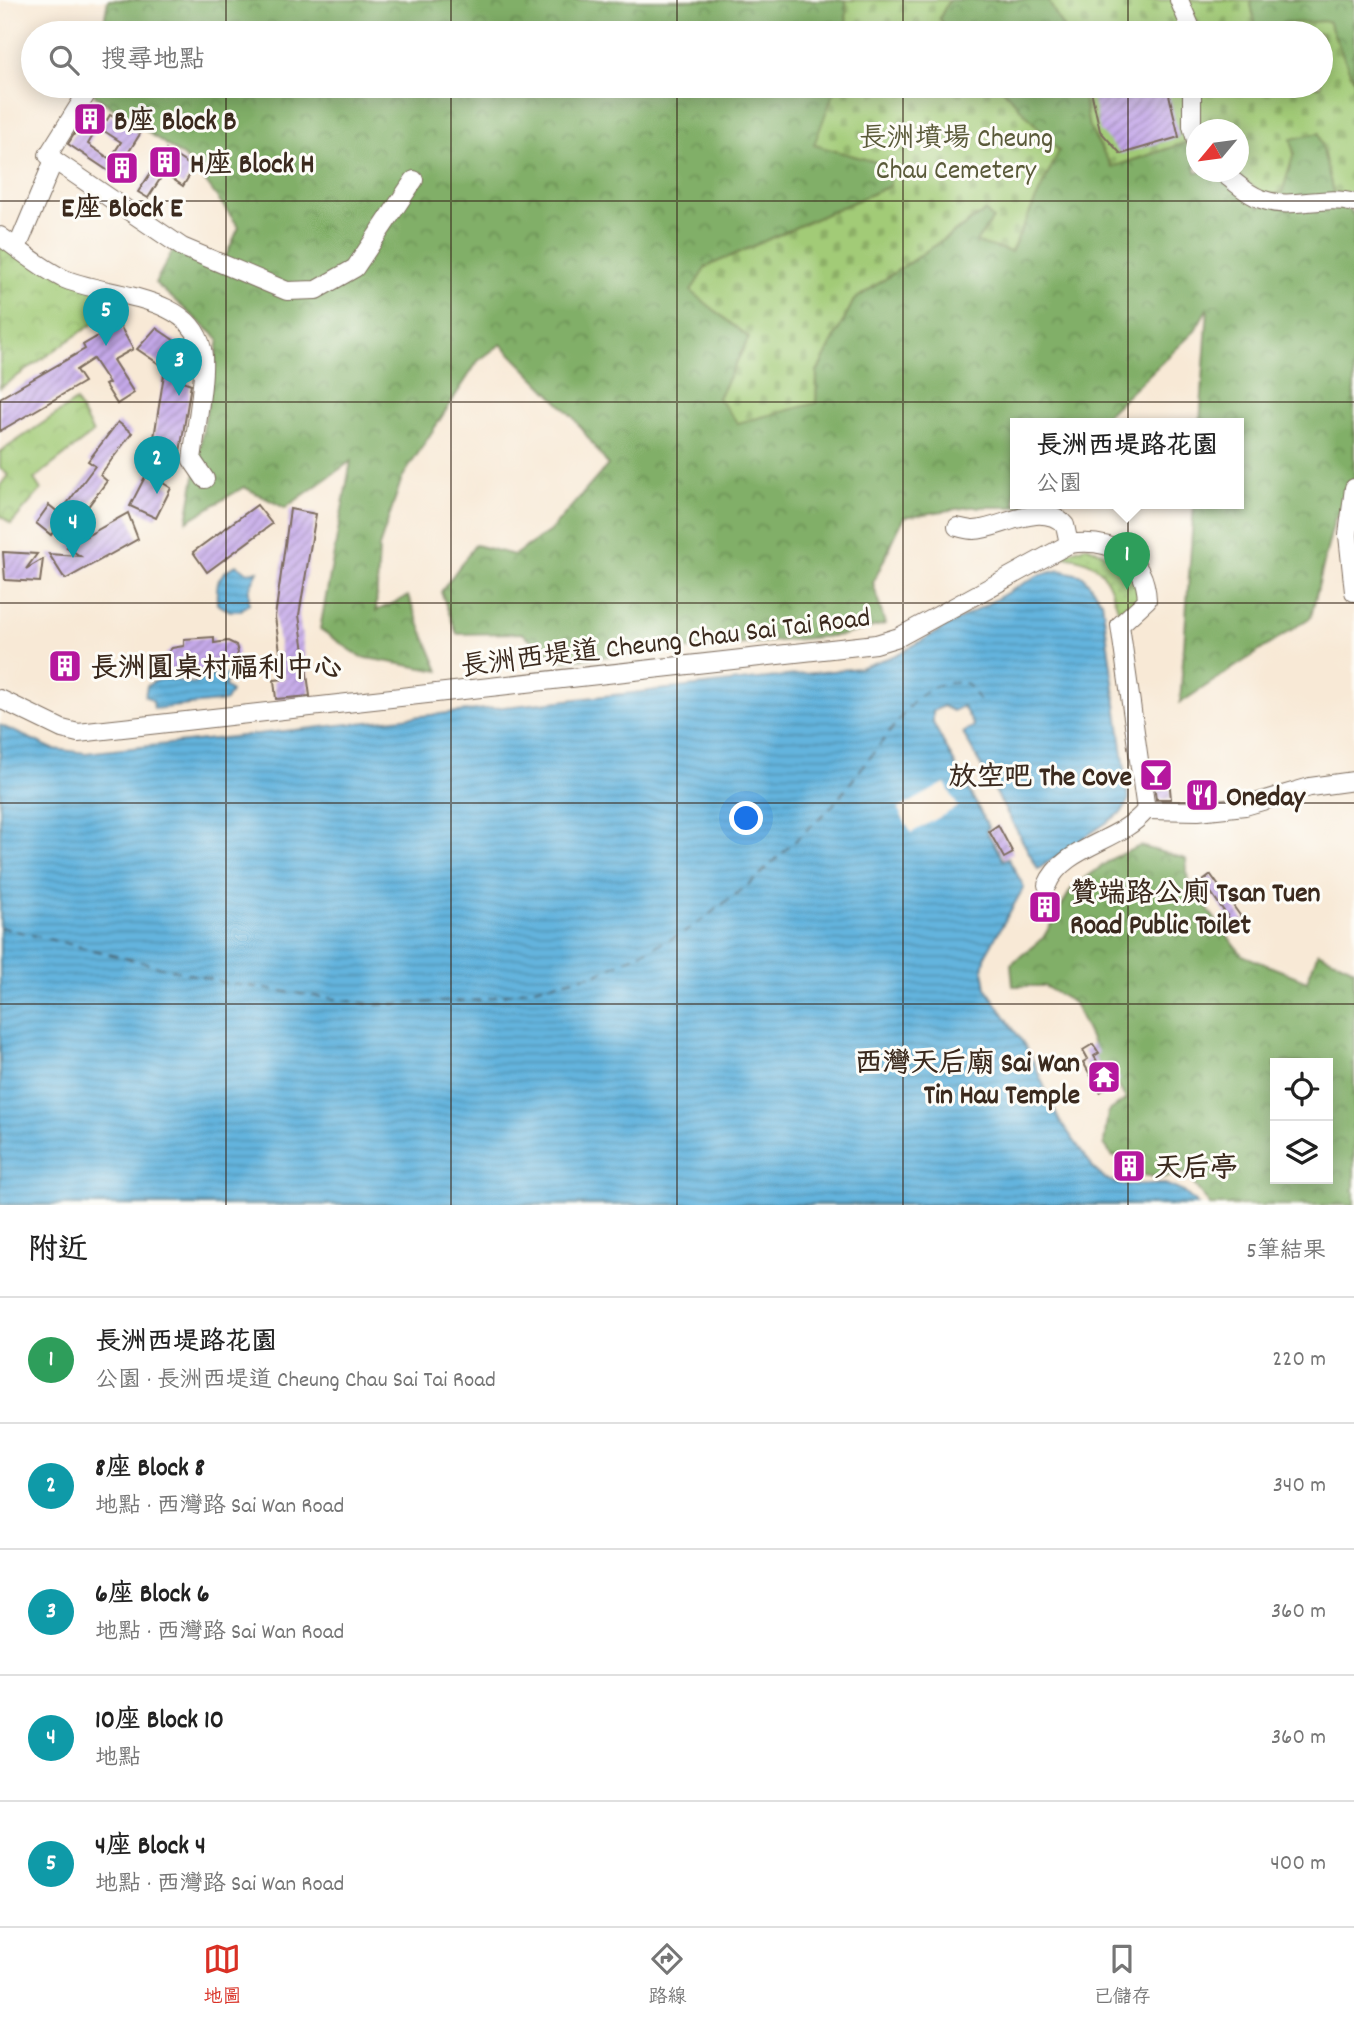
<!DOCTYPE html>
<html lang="zh-TW">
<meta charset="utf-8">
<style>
body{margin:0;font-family:Dekko,"LXGW WenKai TC",sans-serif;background:#f2f2f2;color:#222}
.controls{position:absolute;right:21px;bottom:21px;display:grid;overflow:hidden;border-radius:0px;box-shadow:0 4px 18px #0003}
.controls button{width:63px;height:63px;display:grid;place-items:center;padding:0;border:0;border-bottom:2px solid #e0e0e0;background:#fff;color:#222;font:35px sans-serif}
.compass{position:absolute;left:1186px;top:119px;width:63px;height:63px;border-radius:50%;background:#fff;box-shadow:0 4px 18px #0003;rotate:241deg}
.you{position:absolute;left:747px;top:819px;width:24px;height:24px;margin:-18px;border:5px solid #fff;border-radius:50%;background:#1a73e8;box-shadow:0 0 0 10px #1a73e833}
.badge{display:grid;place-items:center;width:46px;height:46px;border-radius:50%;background:#d93025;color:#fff;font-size:23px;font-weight:700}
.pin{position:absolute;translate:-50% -58px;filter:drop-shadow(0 2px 4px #0008)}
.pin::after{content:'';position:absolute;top:37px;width:24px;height:21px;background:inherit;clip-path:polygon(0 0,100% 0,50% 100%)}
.popup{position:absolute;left:1010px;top:418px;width:234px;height:91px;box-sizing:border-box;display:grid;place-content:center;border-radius:0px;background:#fff;filter:drop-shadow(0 2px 5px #0005);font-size:23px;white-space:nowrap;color:#767676}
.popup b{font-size:26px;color:#222}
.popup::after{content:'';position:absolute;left:50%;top:100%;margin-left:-14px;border:14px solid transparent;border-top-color:#fff}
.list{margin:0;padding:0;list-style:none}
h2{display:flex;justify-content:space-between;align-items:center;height:91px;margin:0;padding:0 28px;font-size:30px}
h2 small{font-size:23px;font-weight:400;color:#767676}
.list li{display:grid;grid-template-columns:46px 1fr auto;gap:21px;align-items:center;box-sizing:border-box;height:126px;padding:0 28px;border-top:2px solid #e0e0e0}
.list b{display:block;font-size:26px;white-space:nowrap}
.list p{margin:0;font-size:23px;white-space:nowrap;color:#767676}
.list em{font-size:23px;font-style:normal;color:#767676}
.icon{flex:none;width:38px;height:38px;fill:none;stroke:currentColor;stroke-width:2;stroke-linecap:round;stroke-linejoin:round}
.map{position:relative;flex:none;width:1354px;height:1205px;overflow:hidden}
.search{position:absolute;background:#fff;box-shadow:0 4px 18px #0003;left:21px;right:21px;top:21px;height:77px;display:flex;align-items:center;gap:18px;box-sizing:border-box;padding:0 24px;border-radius:38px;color:#767676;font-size:26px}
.sheet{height:721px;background:#fff}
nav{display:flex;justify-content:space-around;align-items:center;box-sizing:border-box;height:98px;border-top:2px solid #e0e0e0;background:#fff;font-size:19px;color:#767676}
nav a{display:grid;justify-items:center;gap:4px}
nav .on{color:#d93025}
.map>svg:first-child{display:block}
.forest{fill:url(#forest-crowns);stroke:#5e6c43;stroke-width:2;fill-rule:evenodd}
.cemetery{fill:url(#cemetery-stones);stroke:#6e7a4a;stroke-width:2}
.park{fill:url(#park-crowns);stroke:#6e7a4a;stroke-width:2}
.garden{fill:url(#garden-dots);stroke:#6e7a4a;stroke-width:2}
.water{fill:url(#water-rules);stroke:#4f6f7e;stroke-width:2}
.pier{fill:#f8e9d6}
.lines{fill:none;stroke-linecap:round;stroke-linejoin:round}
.ferry{stroke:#495a61;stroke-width:2;stroke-dasharray:9 7;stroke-linecap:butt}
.building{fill:url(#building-hatch);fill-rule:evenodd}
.minor-casing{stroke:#7d6d5e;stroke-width:20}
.minor{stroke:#fff;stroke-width:18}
.grid{fill:none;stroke:#3b2a1e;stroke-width:2;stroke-opacity:0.55}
.labels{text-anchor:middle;stroke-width:6;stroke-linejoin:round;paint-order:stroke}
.poi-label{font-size:28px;font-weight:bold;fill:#3b2a1e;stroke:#fdfcf7;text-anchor:start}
.park-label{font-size:28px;fill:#5a5a39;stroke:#fdfcf7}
.street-label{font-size:28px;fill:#3b2a1e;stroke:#fdfcf7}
</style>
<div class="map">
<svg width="1354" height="1205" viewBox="0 0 1354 1205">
<defs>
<pattern id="forest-crowns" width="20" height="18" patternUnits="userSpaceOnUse" patternTransform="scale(1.75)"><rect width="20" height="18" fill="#81af68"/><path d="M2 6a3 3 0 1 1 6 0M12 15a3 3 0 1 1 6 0" fill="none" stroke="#6b8f55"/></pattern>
<pattern id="cemetery-stones" width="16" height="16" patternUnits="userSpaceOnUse" patternTransform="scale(1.75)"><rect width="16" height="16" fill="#a2cb77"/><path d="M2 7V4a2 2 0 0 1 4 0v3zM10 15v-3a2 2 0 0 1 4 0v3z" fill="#8cae66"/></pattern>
<pattern id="park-crowns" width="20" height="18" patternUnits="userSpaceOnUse" patternTransform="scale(1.75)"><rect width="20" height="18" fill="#a2cb77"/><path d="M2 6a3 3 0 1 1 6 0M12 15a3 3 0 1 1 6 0" fill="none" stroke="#8cae66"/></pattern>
<pattern id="garden-dots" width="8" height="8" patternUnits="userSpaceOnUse" patternTransform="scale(1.75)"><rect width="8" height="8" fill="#a2cb77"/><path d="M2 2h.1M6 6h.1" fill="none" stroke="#8cae66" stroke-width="1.8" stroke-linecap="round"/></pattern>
<pattern id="water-rules" width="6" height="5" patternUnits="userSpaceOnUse" patternTransform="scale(1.75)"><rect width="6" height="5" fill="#63b4de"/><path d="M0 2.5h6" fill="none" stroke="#5393b3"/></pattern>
<pattern id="building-hatch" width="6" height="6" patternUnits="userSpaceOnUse" patternTransform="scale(1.75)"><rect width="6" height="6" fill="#c5a9e9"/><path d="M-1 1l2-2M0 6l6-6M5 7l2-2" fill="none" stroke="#a18abc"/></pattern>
</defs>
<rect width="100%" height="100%" fill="#fdfcf7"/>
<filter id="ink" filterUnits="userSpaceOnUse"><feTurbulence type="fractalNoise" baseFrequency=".0143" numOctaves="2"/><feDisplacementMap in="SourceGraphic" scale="14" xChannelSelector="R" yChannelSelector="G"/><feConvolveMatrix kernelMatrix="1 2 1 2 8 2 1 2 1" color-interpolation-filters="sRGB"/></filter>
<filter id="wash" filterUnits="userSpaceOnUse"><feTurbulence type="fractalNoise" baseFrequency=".00686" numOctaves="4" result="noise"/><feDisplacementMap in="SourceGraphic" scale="28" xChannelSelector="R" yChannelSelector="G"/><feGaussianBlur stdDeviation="1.57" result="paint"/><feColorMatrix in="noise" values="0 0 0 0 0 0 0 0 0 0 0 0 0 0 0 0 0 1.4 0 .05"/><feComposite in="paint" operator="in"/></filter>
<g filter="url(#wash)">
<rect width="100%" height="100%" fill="#f8e9d6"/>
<!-- forest -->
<g class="forest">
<path d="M 108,0 L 846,0 L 847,33 L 102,33 Z"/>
<path d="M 949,0 L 1048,0 L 1066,33 L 952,33 L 939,19 Z"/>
<path d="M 1250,0 L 1354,0 L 1354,81 L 1328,21 L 1278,25 L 1283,33 L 1257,33 Z"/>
<path d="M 95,86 L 836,86 L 815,145 L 891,166 L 890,186 L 706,267 L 749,338 L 718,398 L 816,403 L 817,372 L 854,300 L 986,211 L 993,219 L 976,242 L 1059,151 L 1000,86 L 1081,86 L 1089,127 L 1112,167 L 1185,143 L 1196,153 L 1196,172 L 1218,172 L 1260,207 L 1282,192 L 1291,138 L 1319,133 L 1334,196 L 1354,214 L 1354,496 L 1334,520 L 1311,617 L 1180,703 L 1194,504 L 1239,504 L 1239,424 L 1200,424 L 1208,307 L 1194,332 L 1097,424 L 1015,424 L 1015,504 L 1060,504 L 1059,507 L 970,507 L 904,517 L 873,583 L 885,624 L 843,635 L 559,661 L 522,633 L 457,634 L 441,592 L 475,545 L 514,555 L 550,531 L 608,465 L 573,417 L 501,344 L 478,361 L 402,478 L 379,547 L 376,611 L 408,596 L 439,671 L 361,657 L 320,629 L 351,461 L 285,508 L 244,487 L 187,521 L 219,339 L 155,283 L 173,250 L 225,258 L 239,227 L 191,162 L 94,95 Z"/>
<path d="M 1140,846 L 1186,859 L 1188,883 L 1242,955 L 1307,981 L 1318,952 L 1354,969 L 1354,1205 L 1210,1205 L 1185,1173 L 1161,1178 L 1136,1174 L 1138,1161 L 1129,1155 L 1113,1157 L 1104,1144 L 1108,1112 L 1126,1099 L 1116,1082 L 1104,1073 L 1093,1056 L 1093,1044 L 1074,1003 L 1044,986 L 1013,986 L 1011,964 L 1043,938 L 1072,888 L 1113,858 ZM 1275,1063 L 1328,1063 L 1328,1179 L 1275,1179 Z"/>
</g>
<!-- cemetery -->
<g class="cemetery">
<path d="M 846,0 L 949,0 L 939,19 L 952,33 L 847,33 Z"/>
<path d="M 1048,0 L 1250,0 L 1257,33 L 1066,33 Z"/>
<path d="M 1328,21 L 1354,81 L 1354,198 L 1334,196 L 1319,133 L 1291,139 L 1294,153 L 1282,193 L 1266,195 L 1231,172 L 1238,172 L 1238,130 L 1196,130 L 1196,139 L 1112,167 L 1089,127 L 1081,86 L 1278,86 L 1282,89 L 1285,86 L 1321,86 L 1321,33 L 1283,33 L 1278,24 Z"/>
<path d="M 836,86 L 1000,86 L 1059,151 L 1011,252 L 976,242 L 993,219 L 985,211 L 854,300 L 817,372 L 816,403 L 738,423 L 718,398 L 749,338 L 691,291 L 706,267 L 890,186 L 891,166 L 814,145 Z"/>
</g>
<!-- park -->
<g class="park">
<path d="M 0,242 L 123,303 L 0,388 Z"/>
<path d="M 76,401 L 93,433 L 34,479 L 41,490 L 11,524 L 0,515 L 0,486 L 8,475 L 0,468 L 0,452 Z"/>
</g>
<!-- garden -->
<path class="garden" d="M 1086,546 L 1127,563 L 1141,580 L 1141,599 L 1121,618 C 1107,577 1105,558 1057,556 Z"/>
<!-- water -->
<g class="water">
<path d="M 237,565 L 247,572 L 258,571 L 249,589 L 249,603 L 240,611 L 230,611 L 217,604 C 216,585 216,573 237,565 Z"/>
<path d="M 1060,570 L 1083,576 L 1102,601 L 1129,799 L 1122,812 L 1038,869 L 963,733 L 974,726 L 963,706 L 953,711 L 943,706 L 933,711 L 933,723 L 989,828 L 986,830 L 1003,860 L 1008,858 L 1024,887 L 986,954 L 983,970 L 986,988 L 1029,1052 L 1058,1118 L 1095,1170 L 1105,1179 L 1121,1185 L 1165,1184 L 1184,1192 L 1198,1205 L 0,1205 L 0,725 L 53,749 L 86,753 L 859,668 L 896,655 L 1039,575 Z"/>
<path d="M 223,674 L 228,675 L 225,686 L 231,692 L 226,701 L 154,709 L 153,701 L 145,696 L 147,686 C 172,668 190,694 204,677 Z"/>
</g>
<!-- pier -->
<path class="pier" d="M 945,783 L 958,807 L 911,833 L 898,809 Z"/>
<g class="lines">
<!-- ferry -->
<path class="ferry" d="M 0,927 L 226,983 L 376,1005 L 480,1000 L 597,974 L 687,931 L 753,881 L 834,804 L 915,699 C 932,686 946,680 968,684 L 980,702"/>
</g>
<g id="blocks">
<!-- building -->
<g class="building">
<path d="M 1090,86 L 1167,86 L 1179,137 L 1121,154 L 1100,131 Z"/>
<path d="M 90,109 L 107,120 L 110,115 L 140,134 L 125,158 L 133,163 L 122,180 L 68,144 ZM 98,127 L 121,142 L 110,159 L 88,144 Z"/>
<path d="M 166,150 L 194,168 L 183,186 L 164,173 L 148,198 L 138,192 Z"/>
<path d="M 119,324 L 133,349 L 113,360 L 134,393 L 117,404 L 105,385 L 109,383 L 93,359 L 76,370 L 84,382 L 0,431 L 0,398 L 85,349 L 83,345 Z"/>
<path d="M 156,328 L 184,347 L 169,376 L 191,384 L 178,465 L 173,466 L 150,463 L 165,368 L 137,349 Z"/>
<path d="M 118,422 L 132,433 L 100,475 L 107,481 L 78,520 L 63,509 L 95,466 L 88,461 Z"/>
<path d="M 147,473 L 171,488 L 156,518 L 130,506 Z"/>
<path d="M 49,505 L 64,517 L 51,535 L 36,523 Z"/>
<path d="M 257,505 L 272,524 L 207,572 L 193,552 Z"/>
<path d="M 290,509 L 316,514 L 299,615 L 310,696 L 276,699 L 274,680 L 284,679 L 275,617 Z"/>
<path d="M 128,513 L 138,539 L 66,579 L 63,576 L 49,554 L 80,556 L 67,547 Z"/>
<path d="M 3,552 L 37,554 L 26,569 L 43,559 L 40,582 L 5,580 Z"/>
<path d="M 214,637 L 214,643 L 228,641 L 236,645 L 238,653 L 233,664 L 217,667 L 218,670 L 187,673 L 172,672 L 166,667 L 165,655 L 172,648 L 184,646 L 184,639 Z"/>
<path d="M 1168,768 L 1171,799 L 1156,799 L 1152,770 Z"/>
<path d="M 998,825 L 1013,853 L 1004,858 L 989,831 Z"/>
<path d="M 1211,875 L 1244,921 L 1235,927 L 1203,881 Z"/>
<path d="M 1093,1044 L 1099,1053 L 1094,1056 L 1104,1073 L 1113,1068 L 1120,1080 L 1100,1092 L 1083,1062 L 1088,1059 L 1083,1050 Z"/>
</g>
</g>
</g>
<g filter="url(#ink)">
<use href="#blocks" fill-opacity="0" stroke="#7d6d5e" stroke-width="2"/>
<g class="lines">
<defs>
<g id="minor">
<path d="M 1179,0 L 1193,33"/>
<path d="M 1192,86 L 1192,126 L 1196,140"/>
<path d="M 54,160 L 182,247 L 287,291 L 316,290 L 355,268 L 414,180"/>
<path d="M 1222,172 C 1235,182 1248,195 1264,200 C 1292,210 1325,194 1354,203"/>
<path d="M 0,236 C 19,250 40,267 62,278 C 104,297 190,293 202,349 C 207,371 195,433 192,460 L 205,479"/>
<path d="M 17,248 L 54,160 L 48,155 L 85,96"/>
<path d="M 1354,488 L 1348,535 L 1354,592"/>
<path d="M 957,527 C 962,528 968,530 974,530 C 1001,529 1040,500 1065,525 L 1069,544"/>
<path d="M 0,699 L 62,729 L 78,733 L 876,644 L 899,637 L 1069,544 C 1110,538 1145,555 1147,600 L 1120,625 L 1146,810"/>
<path d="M 1146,810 L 1198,811 L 1245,806 L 1310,787 L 1354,781"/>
<path d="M 1047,885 C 1063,846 1121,842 1146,810"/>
</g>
</defs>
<!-- minor casing -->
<use href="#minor" class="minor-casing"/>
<!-- minor -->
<use href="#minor" class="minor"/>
</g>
</g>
<!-- grid -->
<path class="grid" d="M 226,0 L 226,33M 451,0 L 451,33M 677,0 L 677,33M 903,0 L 903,33M 1128,0 L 1128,33M 226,86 L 226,1205M 451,86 L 451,1205M 677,86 L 677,1205M 903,86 L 903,1205M 1128,86 L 1128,1205M 0,201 L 1354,201M 0,402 L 1354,402M 0,603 L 1354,603M 0,803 L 1354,803M 0,1004 L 1354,1004"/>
<!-- icons -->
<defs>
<symbol id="building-square" viewBox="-11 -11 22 22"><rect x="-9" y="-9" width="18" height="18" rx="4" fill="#b5179e" stroke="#fdfcf7"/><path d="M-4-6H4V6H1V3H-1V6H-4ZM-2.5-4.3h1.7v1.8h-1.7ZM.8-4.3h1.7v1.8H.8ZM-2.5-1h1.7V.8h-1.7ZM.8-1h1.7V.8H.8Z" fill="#fff"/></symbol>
<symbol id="bar-square" viewBox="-11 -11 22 22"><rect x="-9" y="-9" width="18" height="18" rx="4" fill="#b5179e" stroke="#fdfcf7"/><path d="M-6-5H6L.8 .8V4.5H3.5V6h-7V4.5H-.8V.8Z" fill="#fff"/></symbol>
<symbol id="restaurant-square" viewBox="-11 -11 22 22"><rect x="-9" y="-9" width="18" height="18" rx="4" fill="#b5179e" stroke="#fdfcf7"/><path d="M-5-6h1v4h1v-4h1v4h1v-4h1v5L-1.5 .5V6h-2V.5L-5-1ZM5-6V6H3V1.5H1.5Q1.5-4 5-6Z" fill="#fff"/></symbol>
<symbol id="temple-square" viewBox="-11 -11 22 22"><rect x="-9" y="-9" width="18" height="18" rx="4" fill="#b5179e" stroke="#fdfcf7"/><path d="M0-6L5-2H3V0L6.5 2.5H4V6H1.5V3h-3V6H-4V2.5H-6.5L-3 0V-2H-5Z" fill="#fff"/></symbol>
</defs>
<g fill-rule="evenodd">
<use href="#building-square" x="71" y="100" width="38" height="38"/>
<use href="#building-square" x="146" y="143" width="38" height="38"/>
<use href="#building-square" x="103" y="149" width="38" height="38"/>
<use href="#building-square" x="46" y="647" width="38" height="38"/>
<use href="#bar-square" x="1137" y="756" width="38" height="38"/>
<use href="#restaurant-square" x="1183" y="776" width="38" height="38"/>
<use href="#building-square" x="1026" y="888" width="38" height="38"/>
<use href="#temple-square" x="1085" y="1058" width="38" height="38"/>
<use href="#building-square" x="1110" y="1147" width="38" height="38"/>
</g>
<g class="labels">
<!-- poi labels -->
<g class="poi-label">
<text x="114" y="129">B座 Block B</text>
<text x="190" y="172">H座 Block H</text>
<text x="122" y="216" text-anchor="middle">E座 Block E</text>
<text x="90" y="676">長洲圓桌村福利中心</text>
<text x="1132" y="785" text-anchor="end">放空吧 The Cove</text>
<text x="1226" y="805">Oneday</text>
<text x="1070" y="901">贊端路公廁 Tsan Tuen<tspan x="1070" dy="32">Road Public Toilet</tspan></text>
<text x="1080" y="1071" text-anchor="end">西灣天后廟 Sai Wan<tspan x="1080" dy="32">Tin Hau Temple</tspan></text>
<text x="1154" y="1176">天后亭</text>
</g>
<!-- park labels -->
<g class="park-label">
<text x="956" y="146">長洲墳場 Cheung<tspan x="956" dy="32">Chau Cemetery</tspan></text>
</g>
<!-- street labels -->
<g class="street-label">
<text transform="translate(665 640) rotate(-7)" y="10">長洲西堤道 Cheung Chau Sai Tai Road</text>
</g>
</g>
</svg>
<div class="controls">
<button><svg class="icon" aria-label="locate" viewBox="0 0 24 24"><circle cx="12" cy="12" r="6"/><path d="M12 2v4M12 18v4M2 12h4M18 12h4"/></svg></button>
<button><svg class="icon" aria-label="layers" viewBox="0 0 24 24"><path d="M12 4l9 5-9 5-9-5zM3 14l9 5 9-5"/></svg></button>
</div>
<svg class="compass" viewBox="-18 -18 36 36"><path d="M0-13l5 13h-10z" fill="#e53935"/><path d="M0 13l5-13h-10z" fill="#767676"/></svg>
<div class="you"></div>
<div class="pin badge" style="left:1127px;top:590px;background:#2e9e5b">1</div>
<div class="popup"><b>長洲西堤路花園</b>公園</div>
<div class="pin badge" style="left:157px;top:494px;background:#0f9aa8">2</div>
<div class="pin badge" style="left:179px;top:396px;background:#0f9aa8">3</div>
<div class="pin badge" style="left:73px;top:558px;background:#0f9aa8">4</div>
<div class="pin badge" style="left:106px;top:346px;background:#0f9aa8">5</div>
<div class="search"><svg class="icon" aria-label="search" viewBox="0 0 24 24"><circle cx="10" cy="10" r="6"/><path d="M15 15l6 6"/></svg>搜尋地點</div>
</div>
<section class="sheet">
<h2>附近<small>5筆結果</small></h2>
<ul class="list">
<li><span class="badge" style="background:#2e9e5b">1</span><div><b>長洲西堤路花園</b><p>公園 · 長洲西堤道 Cheung Chau Sai Tai Road</p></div><em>220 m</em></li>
<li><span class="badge" style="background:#0f9aa8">2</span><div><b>8座 Block 8</b><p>地點 · 西灣路 Sai Wan Road</p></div><em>340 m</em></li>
<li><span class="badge" style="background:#0f9aa8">3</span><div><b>6座 Block 6</b><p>地點 · 西灣路 Sai Wan Road</p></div><em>360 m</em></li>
<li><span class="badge" style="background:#0f9aa8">4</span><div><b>10座 Block 10</b><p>地點</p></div><em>360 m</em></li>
<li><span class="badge" style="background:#0f9aa8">5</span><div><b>4座 Block 4</b><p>地點 · 西灣路 Sai Wan Road</p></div><em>400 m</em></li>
</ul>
</section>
<nav>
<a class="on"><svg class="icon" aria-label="map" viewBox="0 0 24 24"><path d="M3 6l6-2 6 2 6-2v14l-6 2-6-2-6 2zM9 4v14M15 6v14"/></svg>地圖</a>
<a><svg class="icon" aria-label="directions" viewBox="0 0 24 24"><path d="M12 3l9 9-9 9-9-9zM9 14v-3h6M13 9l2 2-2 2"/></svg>路線</a>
<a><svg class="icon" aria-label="saved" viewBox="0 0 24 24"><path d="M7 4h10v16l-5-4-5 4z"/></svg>已儲存</a>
</nav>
